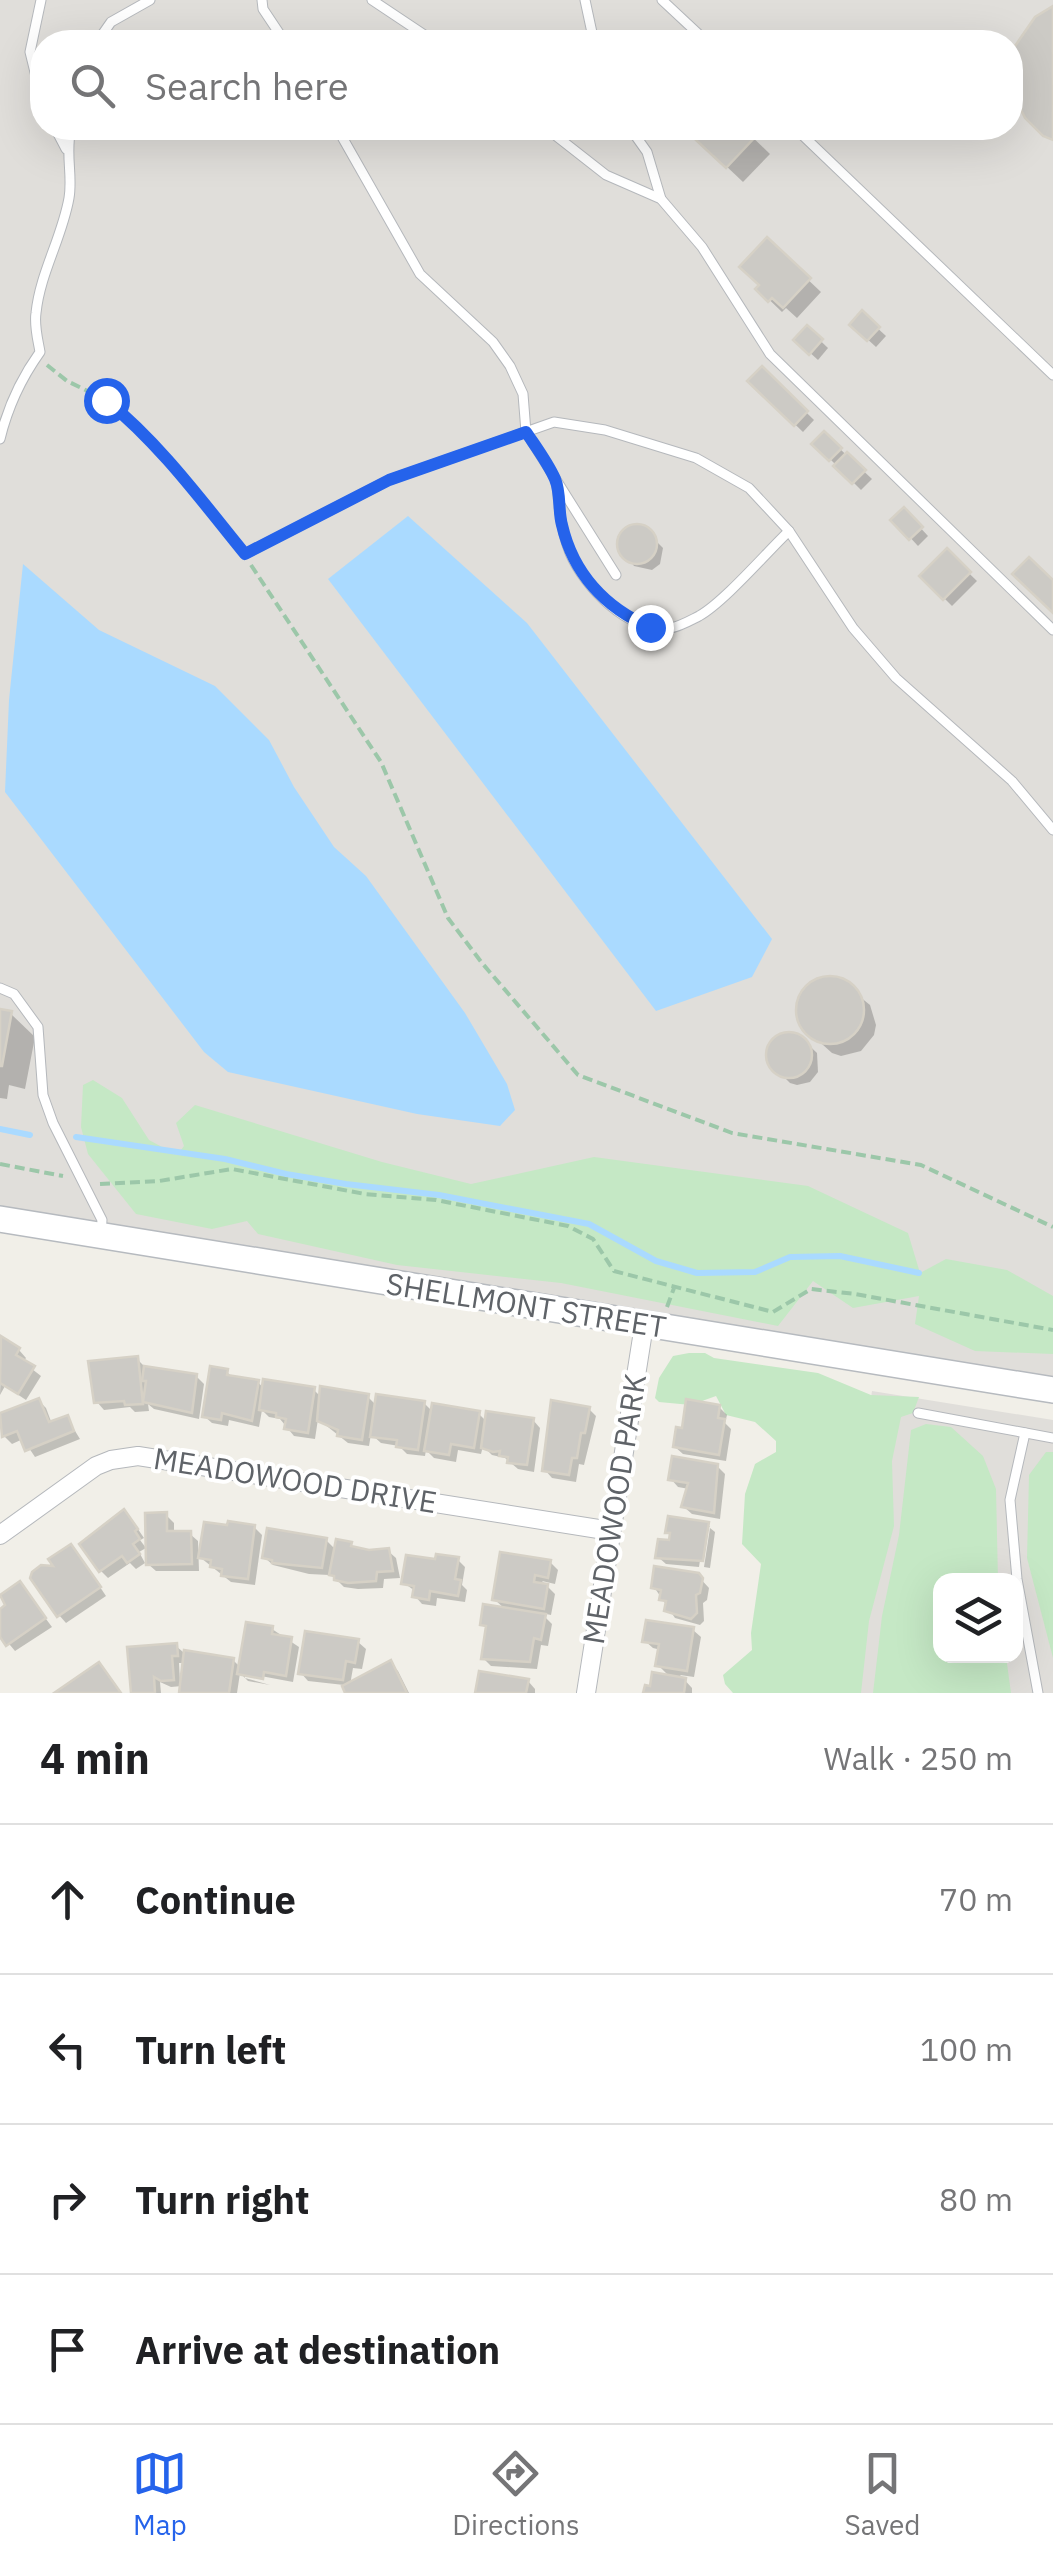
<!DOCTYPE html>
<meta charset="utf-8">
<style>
body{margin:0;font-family:"IBM Plex Sans",sans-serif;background:#f2f2f2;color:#202124}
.controls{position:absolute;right:30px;bottom:30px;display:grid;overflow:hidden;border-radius:20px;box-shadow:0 10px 40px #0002}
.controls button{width:90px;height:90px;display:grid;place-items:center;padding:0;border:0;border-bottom:2px solid #e0e0e0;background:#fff;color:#202124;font:50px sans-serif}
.stop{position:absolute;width:30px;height:30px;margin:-22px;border:8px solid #2563eb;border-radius:50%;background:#fff}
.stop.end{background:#2563eb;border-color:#fff;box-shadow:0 2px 10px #0008}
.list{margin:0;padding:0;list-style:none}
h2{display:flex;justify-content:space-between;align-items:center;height:130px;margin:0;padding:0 40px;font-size:42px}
h2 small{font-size:32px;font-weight:400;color:#757577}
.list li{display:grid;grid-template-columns:65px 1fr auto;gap:30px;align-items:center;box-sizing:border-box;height:150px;padding:0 40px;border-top:2px solid #e0e0e0}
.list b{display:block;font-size:38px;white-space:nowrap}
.list em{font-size:32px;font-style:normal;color:#757577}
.icon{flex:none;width:55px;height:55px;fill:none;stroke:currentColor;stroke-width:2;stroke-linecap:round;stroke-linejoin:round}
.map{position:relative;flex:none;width:1053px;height:1693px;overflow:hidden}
.search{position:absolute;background:#fff;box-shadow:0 10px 40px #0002;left:30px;right:30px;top:30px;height:110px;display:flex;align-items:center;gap:25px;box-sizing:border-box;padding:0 35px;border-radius:40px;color:#757577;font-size:38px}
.sheet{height:730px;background:#fff}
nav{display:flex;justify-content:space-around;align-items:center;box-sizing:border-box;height:140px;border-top:2px solid #e0e0e0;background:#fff;font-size:28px;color:#757577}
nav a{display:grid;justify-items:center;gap:5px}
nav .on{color:#2563eb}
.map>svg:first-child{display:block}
.industrial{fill:#e0deda;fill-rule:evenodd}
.green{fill:#c5e8c5}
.water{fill:#aadaff}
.shadow{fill:#0003;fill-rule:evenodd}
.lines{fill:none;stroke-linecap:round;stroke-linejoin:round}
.stream{stroke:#aadaff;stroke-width:6}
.building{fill:#cccac5;stroke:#d6d1c6;stroke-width:2.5}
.lane-casing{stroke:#b5b8bc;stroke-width:11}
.street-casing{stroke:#b5b8bc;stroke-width:20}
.secondary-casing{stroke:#b6babf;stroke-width:28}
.path{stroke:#9cc7a9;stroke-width:4;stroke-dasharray:10 5;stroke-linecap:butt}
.lane{stroke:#fff;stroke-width:9}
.street{stroke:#fff;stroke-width:18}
.secondary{stroke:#fff;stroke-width:25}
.route{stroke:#2563eb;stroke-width:12}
.labels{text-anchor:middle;stroke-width:8;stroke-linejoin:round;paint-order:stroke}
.street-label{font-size:30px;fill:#5f6368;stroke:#fff}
</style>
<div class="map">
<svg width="1053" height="1693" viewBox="0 0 1053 1693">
<rect width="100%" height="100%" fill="#f1efe8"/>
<!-- industrial -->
<g class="industrial">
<path d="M 0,0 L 1053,0 L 1053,1378 L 0,1208 ZM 42,42 L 1010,42 L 1010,128 L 42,128 Z"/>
<path d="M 872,1391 L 1053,1420 L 1053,1693 L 825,1693 ZM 940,1580 L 1016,1580 L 1016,1656 L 940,1656 Z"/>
</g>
<!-- green -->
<g class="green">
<path d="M 93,1080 L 122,1098 L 149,1140 L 177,1155 L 184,1146 L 176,1123 L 195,1105 L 382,1162 L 471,1184 L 594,1157 L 808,1186 L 908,1233 L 920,1273 L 946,1259 L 1007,1270 L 1053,1296 L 1053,1354 L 975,1351 L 915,1324 L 919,1296 L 853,1308 L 813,1281 L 778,1326 L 561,1283 L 397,1265 L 258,1234 L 247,1221 L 212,1229 L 136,1214 L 88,1154 L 81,1127 L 83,1085 Z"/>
<path d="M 689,1353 L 705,1353 L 714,1358 L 818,1373 L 871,1395 L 919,1397 L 913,1413 L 901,1417 L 892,1461 L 894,1526 L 869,1621 L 861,1693 L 733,1693 L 725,1684 L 723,1675 L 752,1650 L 751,1633 L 761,1564 L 742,1544 L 745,1494 L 755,1464 L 776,1452 L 776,1441 L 755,1422 L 726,1415 L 716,1396 L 691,1405 L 659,1402 L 655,1398 L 659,1378 L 673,1356 Z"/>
<path d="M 926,1424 L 951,1427 L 983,1456 L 996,1489 L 998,1580 L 940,1580 L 940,1656 L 1006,1656 L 1011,1693 L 873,1693 L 882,1616 L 899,1535 L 911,1430 Z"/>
<path d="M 1046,1452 L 1053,1452 L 1053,1658 L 1027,1558 L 1029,1475 Z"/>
</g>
<!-- water -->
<g class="water">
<path d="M 408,516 L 527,623 L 772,939 L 752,977 L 656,1011 L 328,579 Z"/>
<path d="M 23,564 L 99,630 L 215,686 L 269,740 L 294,787 L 334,847 L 366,876 L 465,1013 L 507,1084 L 515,1110 L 500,1126 L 417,1114 L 228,1072 L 204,1052 L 5,792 L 9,700 Z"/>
</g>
<!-- shadow -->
<g class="shadow">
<path d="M 645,34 L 654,42 L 637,42 Z"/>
<path d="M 686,128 L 743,128 L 770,154 L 743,182 Z"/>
<path d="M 767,241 L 821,292 L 797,318 L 786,308 L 782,312 L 758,289 L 762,286 Z"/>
<path d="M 862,314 L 886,336 L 876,347 L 852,325 Z"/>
<path d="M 807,328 L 828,348 L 818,360 L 796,340 Z"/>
<path d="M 762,369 L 814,420 L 803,432 L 750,381 Z"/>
<path d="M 824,434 L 872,479 L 861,490 L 815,444 Z"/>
<path d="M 904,510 L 928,536 L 918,546 L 894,520 Z"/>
<path d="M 642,527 L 663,548 L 660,564 L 652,570 L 634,566 L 620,547 L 622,535 L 631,528 Z"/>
<path d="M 947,552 L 977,581 L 952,606 L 922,576 Z"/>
<path d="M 839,980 L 870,1005 L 876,1025 L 874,1035 L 861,1051 L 841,1056 L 832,1053 L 803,1027 L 799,1005 L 809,987 L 818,981 Z"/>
<path d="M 0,1012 L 11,1014 L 35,1037 L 25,1089 L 9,1085 L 7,1099 L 0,1098 Z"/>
<path d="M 791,1034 L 798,1035 L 817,1053 L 818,1072 L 810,1082 L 797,1085 L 790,1083 L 771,1064 L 769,1050 L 777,1038 Z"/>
<path d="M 2,1339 L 19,1350 L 26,1358 L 23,1362 L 41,1376 L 26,1400 L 5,1386 L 0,1395 Z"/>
<path d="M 137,1359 L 145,1367 L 196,1376 L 204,1384 L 199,1419 L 154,1409 L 148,1404 L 149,1411 L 135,1412 L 130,1407 L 104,1410 L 97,1402 Z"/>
<path d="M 227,1372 L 233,1378 L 258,1382 L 264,1389 L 314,1390 L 320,1396 L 368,1397 L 377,1406 L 424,1403 L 433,1412 L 479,1414 L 487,1422 L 533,1420 L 540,1428 L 534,1472 L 518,1469 L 505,1458 L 492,1455 L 483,1446 L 481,1454 L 458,1450 L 456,1462 L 434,1458 L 426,1450 L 425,1456 L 407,1454 L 399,1446 L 381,1443 L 371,1434 L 369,1446 L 348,1443 L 318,1419 L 315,1439 L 294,1436 L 280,1419 L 269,1417 L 262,1410 L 259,1427 L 229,1420 L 228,1426 L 212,1423 L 204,1416 Z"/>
<path d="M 38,1400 L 46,1408 L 52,1424 L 67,1418 L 80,1439 L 35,1457 L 23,1439 L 12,1444 L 4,1436 L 0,1416 Z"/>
<path d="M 719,1407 L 727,1415 L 725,1423 L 731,1429 L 726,1461 L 683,1454 L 675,1447 L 684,1431 Z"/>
<path d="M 589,1409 L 596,1416 L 584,1465 L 579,1464 L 576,1482 L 552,1478 L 545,1470 Z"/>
<path d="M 717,1466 L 725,1474 L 720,1519 L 692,1514 L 684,1507 L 689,1489 L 678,1487 L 671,1479 Z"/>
<path d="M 166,1515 L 174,1523 L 174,1534 L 190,1534 L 198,1541 L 199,1571 L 156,1571 L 148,1564 Z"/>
<path d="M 131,1519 L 144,1538 L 140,1540 L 146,1548 L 139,1552 L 145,1563 L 136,1569 L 130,1563 L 108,1578 L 100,1570 Z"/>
<path d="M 708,1525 L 710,1527 L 705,1527 L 699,1567 L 666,1564 L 658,1557 L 671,1543 L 672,1536 L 668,1532 Z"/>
<path d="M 254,1527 L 262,1535 L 255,1585 L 231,1582 L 201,1558 Z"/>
<path d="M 710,1528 L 715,1532 L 710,1568 L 704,1567 Z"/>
<path d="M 326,1540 L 337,1551 L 351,1544 L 356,1550 L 368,1553 L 388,1551 L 396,1558 L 400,1578 L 384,1579 L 383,1588 L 358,1589 L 344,1587 L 329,1572 L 329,1575 L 309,1574 L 273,1565 L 265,1558 Z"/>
<path d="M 78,1554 L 106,1596 L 66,1623 L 59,1615 L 58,1569 Z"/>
<path d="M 458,1560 L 465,1567 L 462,1585 L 467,1590 L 465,1602 L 437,1598 L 436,1606 L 422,1604 L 415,1596 L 415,1591 L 404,1583 L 437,1562 Z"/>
<path d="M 550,1562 L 558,1570 L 555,1584 L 542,1581 L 555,1594 L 551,1615 L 541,1613 L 552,1624 L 548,1646 L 541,1645 L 537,1669 L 491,1666 L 483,1658 L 488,1629 L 482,1624 L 506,1610 L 494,1599 Z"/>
<path d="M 698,1576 L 709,1588 L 707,1600 L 703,1603 L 704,1621 L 700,1625 L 675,1618 L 654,1587 Z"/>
<path d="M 20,1584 L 52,1627 L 15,1651 L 0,1633 L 0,1612 L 8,1606 Z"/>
<path d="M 272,1629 L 299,1647 L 293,1682 L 245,1673 L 245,1678 L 270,1685 L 248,1681 L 240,1673 L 237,1693 L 182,1693 L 182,1686 L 171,1687 L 160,1682 L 161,1693 L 133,1693 L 176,1646 L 183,1652 L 233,1660 L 241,1668 ZM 179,1663 L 185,1663 L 183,1682 L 180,1682 Z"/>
<path d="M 693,1630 L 701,1637 L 694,1677 L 680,1675 L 692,1688 L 692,1693 L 646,1693 L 671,1678 L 658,1665 L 661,1650 L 653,1648 L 645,1641 Z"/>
<path d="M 358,1642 L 366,1649 L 362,1669 L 353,1668 L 350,1685 L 391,1664 L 398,1671 L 409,1693 L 348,1693 L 344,1685 L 308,1681 L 301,1673 Z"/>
<path d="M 528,1681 L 535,1689 L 535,1693 L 478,1693 Z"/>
</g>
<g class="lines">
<!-- stream -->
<g class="stream">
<path d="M 0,1129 L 30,1135"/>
<path d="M 76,1137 L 225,1159 L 286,1174 L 346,1184 L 439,1195 L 589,1224 L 656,1261 L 697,1273 L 755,1272 L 790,1257 L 840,1256 L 919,1273"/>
</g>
</g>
<!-- building -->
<g class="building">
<path d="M 1053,6 L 1053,140 L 1043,136 L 1025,118 L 1013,94 L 1010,73 L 1015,46 L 1035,17 Z"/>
<path d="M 683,128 L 747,128 L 756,136 L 726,168 Z"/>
<path d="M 767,237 L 811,278 L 783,308 L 772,298 L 768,302 L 755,289 L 759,285 L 739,267 Z"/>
<path d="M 862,310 L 880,327 L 867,341 L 849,325 Z"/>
<path d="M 807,325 L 823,339 L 809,355 L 793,340 Z"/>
<path d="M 762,366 L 808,411 L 794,426 L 747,381 Z"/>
<path d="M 824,431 L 842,448 L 829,461 L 811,444 Z"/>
<path d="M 847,452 L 866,470 L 852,484 L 833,466 Z"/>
<path d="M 904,507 L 923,527 L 909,540 L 890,520 Z"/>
<circle cx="637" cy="544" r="20"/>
<path d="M 947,548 L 971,572 L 943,600 L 919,576 Z"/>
<path d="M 1029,557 L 1053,580 L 1053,613 L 1012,574 Z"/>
<circle cx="830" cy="1010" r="34"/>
<path d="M 0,1009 L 12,1011 L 2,1066 L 0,1066 Z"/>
<circle cx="789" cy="1055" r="23"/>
<path d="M 1,1336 L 20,1348 L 16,1355 L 35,1366 L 18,1394 L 0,1383 Z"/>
<path d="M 138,1356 L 143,1404 L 125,1405 L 124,1401 L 94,1403 L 88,1361 Z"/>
<path d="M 144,1366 L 197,1374 L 192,1413 L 143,1402 L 146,1381 L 142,1381 Z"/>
<path d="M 210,1366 L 228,1369 L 227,1375 L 259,1380 L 252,1421 L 222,1413 L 221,1420 L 202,1417 Z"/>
<path d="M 263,1379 L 315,1387 L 308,1433 L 284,1429 L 286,1419 L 276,1417 L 276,1413 L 259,1410 Z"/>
<path d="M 320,1386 L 369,1394 L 362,1440 L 337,1436 L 338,1430 L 317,1421 Z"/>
<path d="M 376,1394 L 425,1401 L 418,1450 L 396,1447 L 397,1440 L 370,1437 Z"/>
<path d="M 39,1398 L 49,1422 L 68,1415 L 74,1431 L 25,1451 L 17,1431 L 2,1437 L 0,1413 Z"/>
<path d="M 686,1399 L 720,1405 L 718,1418 L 725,1419 L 719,1455 L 673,1447 L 676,1427 L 682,1428 Z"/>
<path d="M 551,1400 L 590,1407 L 585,1433 L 581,1433 L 577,1458 L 572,1458 L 569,1475 L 542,1471 Z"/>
<path d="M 432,1403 L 480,1411 L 474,1448 L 451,1444 L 449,1455 L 424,1451 Z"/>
<path d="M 486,1411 L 534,1418 L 527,1465 L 507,1463 L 508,1457 L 499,1456 L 500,1451 L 493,1452 L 481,1448 Z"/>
<path d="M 672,1456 L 718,1464 L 714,1513 L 681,1507 L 688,1483 L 668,1480 Z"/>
<path d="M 124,1509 L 138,1529 L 135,1531 L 140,1539 L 133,1544 L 140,1554 L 127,1563 L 122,1556 L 99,1572 L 79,1544 Z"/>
<path d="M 167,1512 L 167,1531 L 191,1531 L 192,1564 L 146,1565 L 145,1513 Z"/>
<path d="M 668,1516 L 709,1522 L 703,1561 L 655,1558 L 658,1539 L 669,1540 L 670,1533 L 665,1533 Z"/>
<path d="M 228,1521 L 255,1525 L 248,1579 L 221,1576 L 222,1569 L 210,1567 L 211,1560 L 198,1558 L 204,1522 L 227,1525 Z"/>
<path d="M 267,1528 L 327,1538 L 322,1568 L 272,1563 L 272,1560 L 262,1558 Z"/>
<path d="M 336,1539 L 352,1542 L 351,1546 L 369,1550 L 389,1548 L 393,1571 L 377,1572 L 376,1581 L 348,1583 L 334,1580 L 334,1576 L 329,1575 Z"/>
<path d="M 71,1544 L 101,1587 L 57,1617 L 30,1578 L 32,1572 L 41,1565 L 53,1566 L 48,1559 Z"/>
<path d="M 500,1552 L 551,1560 L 548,1578 L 535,1575 L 534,1582 L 548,1584 L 544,1609 L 492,1600 Z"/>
<path d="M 436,1554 L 459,1557 L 455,1579 L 461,1580 L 458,1596 L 430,1591 L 429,1600 L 412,1597 L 414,1586 L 401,1584 L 406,1555 L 435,1559 Z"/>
<path d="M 654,1566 L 699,1573 L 703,1578 L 700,1593 L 696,1595 L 697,1613 L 691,1619 L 664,1611 L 666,1601 L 659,1600 L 661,1590 L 651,1588 Z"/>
<path d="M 20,1581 L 46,1618 L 6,1646 L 0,1637 L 0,1609 L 5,1605 L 0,1595 Z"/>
<path d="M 483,1604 L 546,1614 L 541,1640 L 534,1638 L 530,1662 L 481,1659 L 486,1626 L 480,1625 Z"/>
<path d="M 646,1620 L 694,1627 L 687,1671 L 655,1666 L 659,1644 L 642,1642 Z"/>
<path d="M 246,1622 L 273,1626 L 272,1634 L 292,1637 L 286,1676 L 264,1672 L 263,1679 L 237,1674 Z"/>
<path d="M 305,1631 L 359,1639 L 355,1663 L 346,1661 L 343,1680 L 298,1674 Z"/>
<path d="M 177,1643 L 178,1656 L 172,1656 L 174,1680 L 161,1681 L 154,1677 L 155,1693 L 131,1693 L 127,1647 Z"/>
<path d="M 184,1650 L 234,1658 L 229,1693 L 179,1693 Z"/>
<path d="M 391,1660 L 407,1693 L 345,1693 L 342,1686 Z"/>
<path d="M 99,1662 L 121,1693 L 54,1693 Z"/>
<path d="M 479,1671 L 529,1679 L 526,1693 L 475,1693 Z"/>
<path d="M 652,1672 L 686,1678 L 684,1693 L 643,1693 L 645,1685 L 650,1686 Z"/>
</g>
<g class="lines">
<defs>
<g id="lane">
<path d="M 41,0 L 30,52 L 42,101"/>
<path d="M 262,0 L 263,9 L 285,42"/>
<path d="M 372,0 L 435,42"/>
<path d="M 585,0 L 594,42"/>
<path d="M 662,0 L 707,42"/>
<path d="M 97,42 L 111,22 L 150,0"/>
<path d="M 55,128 L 66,149"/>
<path d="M 337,128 L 420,274 L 493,342 L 510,366 L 523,394 L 526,432 L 616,575"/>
<path d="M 546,128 L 606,175 L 661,199 L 702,247 L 770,354 L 1053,630"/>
<path d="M 630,128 L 647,152 L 661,199"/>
<path d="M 795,128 L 1053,375"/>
<path d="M 0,439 C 8,406 20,380 40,352 C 38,340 34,326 36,313 C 40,273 62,238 69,198 C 73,175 65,154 71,128"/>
<path d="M 557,485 C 559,508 561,530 570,553 C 585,588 629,633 670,628 C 679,627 691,620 699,616 C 724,602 766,553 789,531"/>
<path d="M 245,554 L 389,480 L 554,422 L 605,430 L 696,458 L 749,488 L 789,531 L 853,628 L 896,678 L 1012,781 L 1053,830"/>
<path d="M 0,988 L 14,994 L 38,1027 L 43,1095 L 53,1123 L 102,1220 L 101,1234"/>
<path d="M 918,1413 L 1053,1438"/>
<path d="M 1025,1433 L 1010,1500 L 1017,1579 L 1038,1693"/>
</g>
<g id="street">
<path d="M 0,1535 L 96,1466 L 111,1460 L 138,1456 L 611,1531"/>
<path d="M 586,1693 L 644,1325"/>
</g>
<path id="secondary" d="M 0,1219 L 1053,1390"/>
</defs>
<!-- lane casing -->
<use href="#lane" class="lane-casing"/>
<!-- street casing -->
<use href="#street" class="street-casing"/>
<!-- secondary casing -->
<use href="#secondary" class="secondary-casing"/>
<!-- path -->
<g class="path">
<path d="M 47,365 L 67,381 L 106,400 L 132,422 L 181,475 L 237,545"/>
<path d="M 251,565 L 381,762 L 448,918 L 482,963 L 578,1075 L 732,1133 L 921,1165 L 1053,1227"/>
<path d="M 0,1164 L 63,1176"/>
<path d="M 100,1184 L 159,1181 L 232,1169 L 365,1194 L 436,1200 L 568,1226 L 593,1239 L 614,1271 L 773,1312 L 811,1289 L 855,1294 L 1053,1330"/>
<path d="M 667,1307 L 674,1288"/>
</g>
<!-- lane -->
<use href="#lane" class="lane"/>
<!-- street -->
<use href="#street" class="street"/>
<!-- secondary -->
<use href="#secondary" class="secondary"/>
</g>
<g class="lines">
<!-- route -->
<path class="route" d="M 106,400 C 160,444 201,500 245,554 L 389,480 L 526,432 C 536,447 548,463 555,479 C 561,493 558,511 562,525 C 573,573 605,608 650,627"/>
</g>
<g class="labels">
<!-- street labels -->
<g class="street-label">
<text transform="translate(526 1306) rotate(9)" y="10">SHELLMONT STREET</text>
<text transform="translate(295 1481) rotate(9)" y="10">MEADOWOOD DRIVE</text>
<text transform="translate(615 1509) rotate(-81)" y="10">MEADOWOOD PARK</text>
</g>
</g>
</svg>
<div class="controls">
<button><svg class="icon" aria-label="layers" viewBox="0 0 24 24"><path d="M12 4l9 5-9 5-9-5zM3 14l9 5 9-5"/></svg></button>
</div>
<div class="stop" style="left:106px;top:400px"></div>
<div class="stop end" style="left:650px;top:627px"></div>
<div class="search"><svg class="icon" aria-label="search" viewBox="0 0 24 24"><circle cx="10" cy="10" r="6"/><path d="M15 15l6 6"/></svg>Search here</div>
</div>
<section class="sheet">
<h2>4 min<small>Walk · 250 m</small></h2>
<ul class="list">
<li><svg class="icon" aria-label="ahead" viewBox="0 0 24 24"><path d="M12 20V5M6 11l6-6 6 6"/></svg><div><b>Continue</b></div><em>70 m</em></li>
<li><svg class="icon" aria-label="left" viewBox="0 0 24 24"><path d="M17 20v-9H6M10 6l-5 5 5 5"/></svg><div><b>Turn left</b></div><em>100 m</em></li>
<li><svg class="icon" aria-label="right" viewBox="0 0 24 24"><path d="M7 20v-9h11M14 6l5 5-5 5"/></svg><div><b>Turn right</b></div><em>80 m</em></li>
<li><svg class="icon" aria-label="arrive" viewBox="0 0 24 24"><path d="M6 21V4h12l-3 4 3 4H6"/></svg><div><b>Arrive at destination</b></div></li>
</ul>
</section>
<nav>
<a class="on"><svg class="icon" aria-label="map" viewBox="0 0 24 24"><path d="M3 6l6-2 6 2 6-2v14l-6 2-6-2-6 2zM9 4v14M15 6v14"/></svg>Map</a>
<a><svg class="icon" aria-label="directions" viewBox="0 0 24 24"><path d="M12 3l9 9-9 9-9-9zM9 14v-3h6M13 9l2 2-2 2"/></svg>Directions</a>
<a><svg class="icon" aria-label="saved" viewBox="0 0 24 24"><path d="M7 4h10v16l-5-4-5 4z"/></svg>Saved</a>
</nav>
